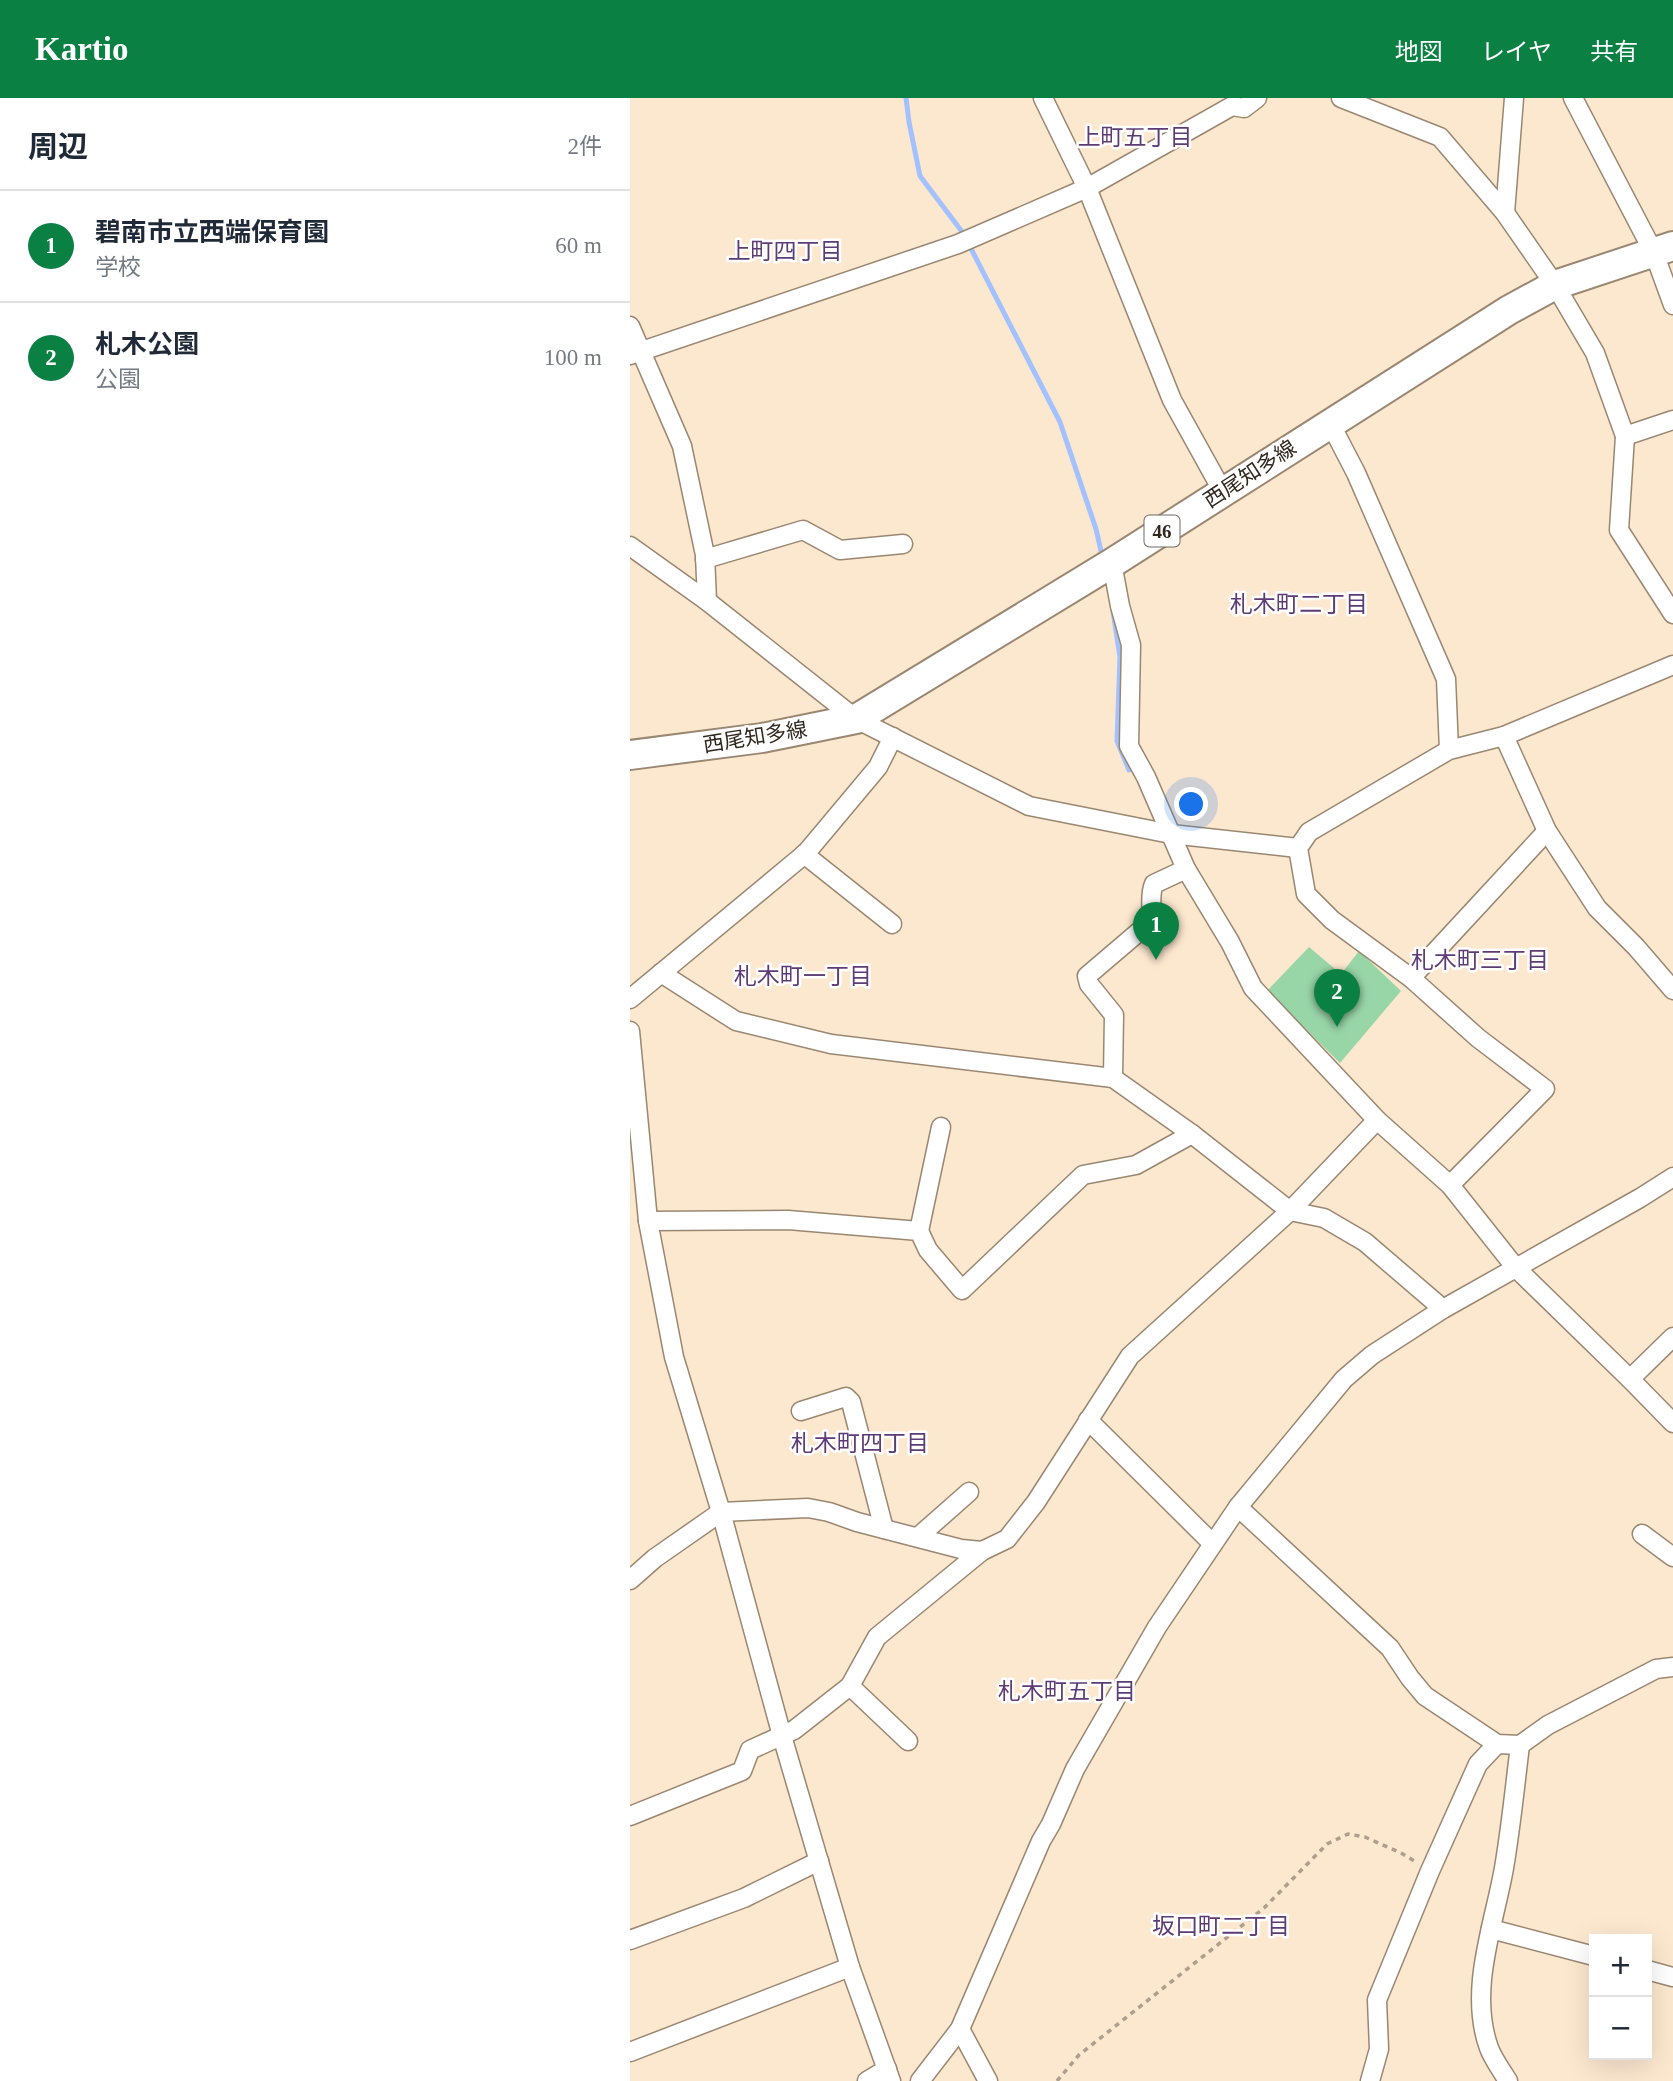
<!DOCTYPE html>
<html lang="ja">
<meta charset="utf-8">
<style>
body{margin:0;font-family:"Times New Roman","Noto Sans JP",serif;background:#f6f6f7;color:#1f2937}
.controls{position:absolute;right:21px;bottom:21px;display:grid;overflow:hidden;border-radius:0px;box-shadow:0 7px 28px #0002}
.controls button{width:63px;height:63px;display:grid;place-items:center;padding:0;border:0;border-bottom:2px solid #e0e1e3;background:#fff;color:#1f2937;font:35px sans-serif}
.you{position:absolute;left:562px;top:707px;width:24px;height:24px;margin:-18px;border:5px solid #fff;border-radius:50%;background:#1a73e8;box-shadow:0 0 0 10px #1a73e833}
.badge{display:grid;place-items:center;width:46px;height:46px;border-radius:50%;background:#0b8043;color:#fff;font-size:23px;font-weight:700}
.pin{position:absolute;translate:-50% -58px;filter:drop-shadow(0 2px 4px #0008)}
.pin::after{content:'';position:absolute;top:37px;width:24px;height:21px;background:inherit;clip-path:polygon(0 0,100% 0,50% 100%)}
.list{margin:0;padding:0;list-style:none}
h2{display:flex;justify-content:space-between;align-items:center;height:91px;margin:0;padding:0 28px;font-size:30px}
h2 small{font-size:23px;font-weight:400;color:#747a83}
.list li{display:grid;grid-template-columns:46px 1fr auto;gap:21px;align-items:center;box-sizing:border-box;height:112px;padding:0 28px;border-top:2px solid #e0e1e3}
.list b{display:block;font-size:26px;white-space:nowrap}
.list p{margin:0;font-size:23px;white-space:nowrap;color:#747a83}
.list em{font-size:23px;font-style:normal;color:#747a83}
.map{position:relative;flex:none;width:1043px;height:1983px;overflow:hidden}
header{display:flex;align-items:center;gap:42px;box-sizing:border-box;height:98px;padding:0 35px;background:#0b8043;color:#fff}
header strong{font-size:33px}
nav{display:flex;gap:38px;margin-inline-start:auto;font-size:24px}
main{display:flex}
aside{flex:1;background:#fff}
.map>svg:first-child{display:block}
.green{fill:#98d6a8}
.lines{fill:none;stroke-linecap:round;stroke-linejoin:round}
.stream{stroke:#a3c1fe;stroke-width:5}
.minor-casing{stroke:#9a8771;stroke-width:21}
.primary-casing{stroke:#9a8771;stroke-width:32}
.path{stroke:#ae9e8b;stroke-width:3.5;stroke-dasharray:5 5;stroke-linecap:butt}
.minor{stroke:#fff;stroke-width:18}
.primary{stroke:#fff;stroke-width:28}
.labels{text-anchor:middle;stroke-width:5;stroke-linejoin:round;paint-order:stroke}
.shield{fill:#fff;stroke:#6e6862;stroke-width:2}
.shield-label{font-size:19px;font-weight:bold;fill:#30281f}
.street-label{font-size:21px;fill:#30281f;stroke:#fff}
.neighbourhood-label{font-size:23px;fill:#5d3c76;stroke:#fff}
</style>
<header>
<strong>Kartio</strong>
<nav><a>地図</a><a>レイヤ</a><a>共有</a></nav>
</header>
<main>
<aside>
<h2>周辺<small>2件</small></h2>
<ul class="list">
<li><span class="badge">1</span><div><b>碧南市立西端保育園</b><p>学校</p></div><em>60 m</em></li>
<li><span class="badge">2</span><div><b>札木公園</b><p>公園</p></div><em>100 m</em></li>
</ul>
</aside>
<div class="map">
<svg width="1043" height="1983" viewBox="0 0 1043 1983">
<rect width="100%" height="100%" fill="#fce7cf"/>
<!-- green -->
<path class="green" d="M 679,849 L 711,876 L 729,853 L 771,893 L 710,965 L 637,893 Z"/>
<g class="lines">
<!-- stream -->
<g class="stream">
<path d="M 276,0 L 279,24 L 290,78 L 333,135 L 430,324 L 466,431 L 473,462"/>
<path d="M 483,513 L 490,559 L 487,643 L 499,672"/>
</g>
<defs>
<g id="minor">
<path d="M 413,0 L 457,90 L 542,302 L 593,394"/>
<path d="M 711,0 L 810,39 L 875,115 L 925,187 L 965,255 L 995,338 L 989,432 L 1043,516"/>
<path d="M 943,0 L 1024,155 L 1043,207"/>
<path d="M 875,115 L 884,0"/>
<path d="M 0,228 L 52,348 L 75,457 L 77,503"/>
<path d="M 0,257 L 328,146 L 457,90 L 602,8 L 614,10 L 627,0"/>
<path d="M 700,325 L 726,375 L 816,581 L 819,652"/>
<path d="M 995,338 L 1043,322"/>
<path d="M 0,448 L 77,503 L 226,621 L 399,708 L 541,736 L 668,750"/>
<path d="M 75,461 L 173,432 L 210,452 L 273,446"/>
<path d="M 482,465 L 490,508 L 501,547 L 499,648 L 516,679 L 556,771 L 600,844 L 623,890 L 747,1022 L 820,1087 L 886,1170 L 1000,1281"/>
<path d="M 874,638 L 917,733 L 967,810 L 1006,849 L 1043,892"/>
<path d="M 174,756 L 262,826"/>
<path d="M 31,875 L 106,923 L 201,946 L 483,980 L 562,1036 L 660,1113 L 694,1120 L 735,1144 L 813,1211"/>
<path d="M 781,880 L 917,733"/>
<path d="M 0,901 L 176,755 L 248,669 L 263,639"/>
<path d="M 0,933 L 18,1123 L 44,1259 L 91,1414 L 152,1638 L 220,1869 L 261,1983"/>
<path d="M 483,980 L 484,917 L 459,886 L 457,878 L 518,826 C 525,813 518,799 524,786 L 556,771"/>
<path d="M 820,1087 L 915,991 L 848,940 L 781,880 L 702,822 L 676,796 L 668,750 L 679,734 L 819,652 L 874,638 L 1043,567"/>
<path d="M 18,1123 L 158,1122 L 289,1133 L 298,1152 L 332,1192 L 453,1077 L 506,1067 L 562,1036"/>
<path d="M 289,1133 L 311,1029"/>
<path d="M 1043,1239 L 1000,1281 L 1043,1325"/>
<path d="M 171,1313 L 216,1299 L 221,1304 L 254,1431"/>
<path d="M 458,1322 L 583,1446"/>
<path d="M 608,1409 L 760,1550 L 780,1580 L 795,1598 L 867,1646 L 890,1647 L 918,1627 L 1026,1571 L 1043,1569"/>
<path d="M 1012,1436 L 1043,1459"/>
<path d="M 288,1439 L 339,1394"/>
<path d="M 0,1482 L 25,1460 L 91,1414 L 178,1410 L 199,1414 L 227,1424 L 331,1451 L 352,1453 L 377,1441 L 406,1404 L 500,1258 L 660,1113 L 747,1022"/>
<path d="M 220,1588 L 278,1643"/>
<path d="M 0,1718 L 112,1673 L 120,1652 L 164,1632 L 220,1588 L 247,1539 L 352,1453"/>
<path d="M 861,1831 L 964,1858"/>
<path d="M 0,1842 L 114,1800 L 189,1763"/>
<path d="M 1017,1872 L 1043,1879"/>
<path d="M 330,1931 L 358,1983"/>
<path d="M 0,1954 L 220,1869"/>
<path d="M 237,1983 L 257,1971"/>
<path d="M 290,1983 L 330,1931 L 411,1743 L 421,1726 L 445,1671 L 527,1529 L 608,1409 L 714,1281 L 742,1257 L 813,1211 L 1010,1100 L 1043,1079"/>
<path d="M 740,1983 L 749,1951 L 747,1902 L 800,1773 L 848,1666 L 867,1646"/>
<path d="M 878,1983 C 872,1973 863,1961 859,1950 C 838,1892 864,1827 874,1770 C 881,1729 885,1688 890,1647"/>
</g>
<path id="primary" d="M 0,657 L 132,640 L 226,621 L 482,465 L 879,212 L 925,187 L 1043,148"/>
</defs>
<!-- minor casing -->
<use href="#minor" class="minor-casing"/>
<!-- primary casing -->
<use href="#primary" class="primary-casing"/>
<!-- path -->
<path class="path" d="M 427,1983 L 449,1957 L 634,1810 L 697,1746 L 718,1736 L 735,1739 L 771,1755 L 786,1764"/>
<!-- minor -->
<use href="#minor" class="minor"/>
<!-- primary -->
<use href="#primary" class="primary"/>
</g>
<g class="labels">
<!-- shield labels -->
<rect class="shield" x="514.5" y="417.5" width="35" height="31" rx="5"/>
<g class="shield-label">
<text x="532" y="440">46</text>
</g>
<!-- street labels -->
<g class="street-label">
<text transform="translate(620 376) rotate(-33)" y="7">西尾知多線</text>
<text transform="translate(125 639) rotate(-9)" y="7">西尾知多線</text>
</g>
<!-- neighbourhood labels -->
<g class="neighbourhood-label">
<text x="505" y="47">上町五丁目</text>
<text x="155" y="161">上町四丁目</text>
<text x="669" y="514">札木町二丁目</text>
<text x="850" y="870">札木町三丁目</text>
<text x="173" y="886">札木町一丁目</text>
<text x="230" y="1353">札木町四丁目</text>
<text x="437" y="1601">札木町五丁目</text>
<text x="591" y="1836">坂口町二丁目</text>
</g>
</g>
</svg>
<div class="controls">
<button>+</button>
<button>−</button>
</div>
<div class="you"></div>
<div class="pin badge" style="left:526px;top:862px">1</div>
<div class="pin badge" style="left:707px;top:929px">2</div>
</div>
</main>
